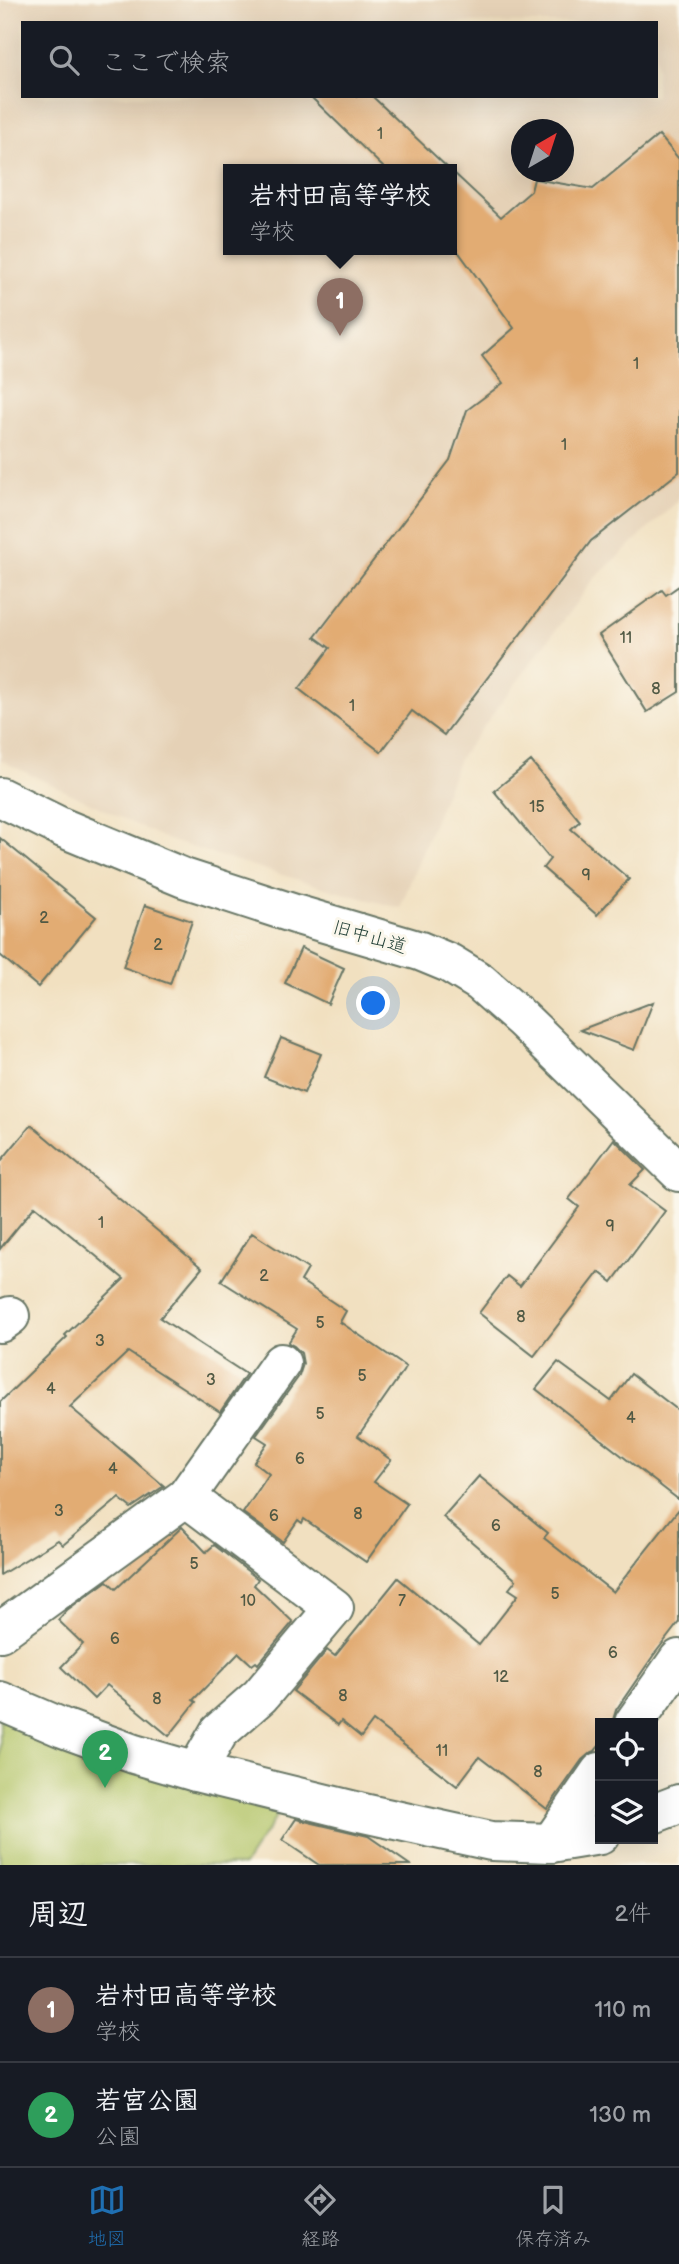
<!DOCTYPE html>
<html lang="ja">
<meta charset="utf-8">
<style>
body{margin:0;font-family:"Balsamiq Sans","Klee One",sans-serif;background:#20242c;color:#f1f3f6}
.controls{position:absolute;right:21px;bottom:21px;display:grid;overflow:hidden;border-radius:0px;box-shadow:0 7px 28px #0002}
.controls button{width:63px;height:63px;display:grid;place-items:center;padding:0;border:0;border-bottom:2px solid #363941;background:#171b24;color:#f1f3f6;font:35px sans-serif}
.compass{position:absolute;left:511px;top:119px;width:63px;height:63px;border-radius:50%;background:#171b24;box-shadow:0 7px 28px #0002;rotate:39deg}
.you{position:absolute;left:374px;top:1004px;width:24px;height:24px;margin:-18px;border:5px solid #fff;border-radius:50%;background:#1a73e8;box-shadow:0 0 0 10px #1a73e833}
.badge{display:grid;place-items:center;width:46px;height:46px;border-radius:50%;background:#1f6fb2;color:#fff;font-size:23px;font-weight:700}
.pin{position:absolute;translate:-50% -58px;filter:drop-shadow(0 2px 4px #0008)}
.pin::after{content:'';position:absolute;top:37px;width:24px;height:21px;background:inherit;clip-path:polygon(0 0,100% 0,50% 100%)}
.popup{position:absolute;left:223px;top:164px;width:234px;height:91px;box-sizing:border-box;display:grid;place-content:center;border-radius:0px;background:#171b24;filter:drop-shadow(0 2px 5px #0005);font-size:23px;white-space:nowrap;color:#9ea1a6}
.popup b{font-size:26px;color:#f1f3f6}
.popup::after{content:'';position:absolute;left:50%;top:100%;margin-left:-14px;border:14px solid transparent;border-top-color:#171b24}
.list{margin:0;padding:0;list-style:none}
h2{display:flex;justify-content:space-between;align-items:center;height:91px;margin:0;padding:0 28px;font-size:30px}
h2 small{font-size:23px;font-weight:400;color:#9ea1a6}
.list li{display:grid;grid-template-columns:46px 1fr auto;gap:21px;align-items:center;box-sizing:border-box;height:105px;padding:0 28px;border-top:2px solid #363941}
.list b{display:block;font-size:26px;white-space:nowrap}
.list p{margin:0;font-size:23px;white-space:nowrap;color:#9ea1a6}
.list em{font-size:23px;font-style:normal;color:#9ea1a6}
.icon{flex:none;width:38px;height:38px;fill:none;stroke:currentColor;stroke-width:2;stroke-linecap:round;stroke-linejoin:round}
.map{position:relative;flex:none;width:679px;height:1865px;overflow:hidden}
.search{position:absolute;background:#171b24;box-shadow:0 7px 28px #0002;left:21px;right:21px;top:21px;height:77px;display:flex;align-items:center;gap:18px;box-sizing:border-box;padding:0 24px;border-radius:0px;color:#9ea1a6;font-size:26px}
.sheet{height:301px;background:#171b24}
nav{display:flex;justify-content:space-around;align-items:center;box-sizing:border-box;height:98px;border-top:2px solid #363941;background:#171b24;font-size:19px;color:#9ea1a6}
nav a{display:grid;justify-items:center;gap:4px}
nav .on{color:#1f6fb2}
.map>svg:first-child{display:block}
.built{fill:#e5d1b6;fill-rule:evenodd}
.green{fill:#b3c569;stroke:#69814e;stroke-width:2}
.building{fill:#e2ac73}
.lines{fill:none;stroke-linecap:round;stroke-linejoin:round}
.minor-casing{stroke:#687665;stroke-width:42}
.major-casing{stroke:#687665;stroke-width:42}
.minor{stroke:#fff;stroke-width:38}
.major{stroke:#fff;stroke-width:38}
.labels{text-anchor:middle;stroke-width:6;stroke-linejoin:round;paint-order:stroke}
.number-label{font-size:16px;fill:#505944}
.street-label{font-size:19px;fill:#1f3d34;stroke:#fbf7ec}
</style>
<div class="map">
<svg width="679" height="1865" viewBox="0 0 679 1865">
<rect width="100%" height="100%" fill="#fbf7ec"/>
<filter id="ink" filterUnits="userSpaceOnUse"><feTurbulence type="fractalNoise" baseFrequency=".0143" numOctaves="2"/><feDisplacementMap in="SourceGraphic" scale="14" xChannelSelector="R" yChannelSelector="G"/><feConvolveMatrix kernelMatrix="1 2 1 2 8 2 1 2 1" color-interpolation-filters="sRGB"/></filter>
<filter id="wash" filterUnits="userSpaceOnUse"><feTurbulence type="fractalNoise" baseFrequency=".00686" numOctaves="4" result="noise"/><feDisplacementMap in="SourceGraphic" scale="28" xChannelSelector="R" yChannelSelector="G"/><feGaussianBlur stdDeviation="1.57" result="paint"/><feColorMatrix in="noise" values="0 0 0 0 0 0 0 0 0 0 0 0 0 0 0 0 0 1.4 0 .05"/><feComposite in="paint" operator="in"/></filter>
<g filter="url(#wash)">
<rect width="100%" height="100%" fill="#f1e0c0"/>
<!-- built -->
<path class="built" d="M 0,0 L 676,0 L 679,2 L 679,500 L 594,579 L 459,759 L 400,908 L 335,891 L 168,840 L 0,760 ZM 23,23 L 656,23 L 656,96 L 23,96 ZM 522,130 L 564,130 L 564,172 L 522,172 ZM 228,170 L 452,170 L 452,250 L 228,250 Z"/>
<!-- green -->
<path class="green" d="M 0,1716 L 281,1809 L 244,1865 L 0,1865 Z"/>
<g id="blocks">
<!-- building -->
<g class="building">
<path d="M 310,96 L 372,96 L 450,170 L 386,170 Z"/>
<path d="M 659,135 L 679,159 L 679,472 L 591,541 L 444,735 L 412,711 L 381,752 L 299,689 L 330,648 L 315,637 L 450,460 L 467,410 L 503,383 L 482,356 L 514,328 L 452,243 L 452,171 L 501,217 L 531,191 L 534,179 L 593,189 Z"/>
<path d="M 679,586 L 679,692 L 647,712 L 599,635 L 662,590 L 666,595 Z"/>
<path d="M 531,761 L 580,821 L 571,829 L 629,879 L 597,915 L 543,868 L 550,859 L 494,791 Z"/>
<path d="M 0,838 L 96,917 L 38,987 L 0,955 Z"/>
<path d="M 145,905 L 192,921 L 170,984 L 123,967 Z"/>
<path d="M 301,948 L 344,968 L 328,1004 L 285,983 Z"/>
<path d="M 653,1002 L 634,1050 L 580,1030 Z"/>
<path d="M 281,1038 L 321,1054 L 304,1093 L 264,1077 Z"/>
<path d="M 31,1125 L 202,1268 L 160,1318 L 246,1374 L 220,1412 L 128,1352 L 70,1407 L 164,1486 L 131,1508 L 119,1498 L 63,1545 L 58,1540 L 0,1575 L 0,1402 L 67,1337 L 65,1335 L 124,1279 L 35,1206 L 0,1249 L 0,1162 Z"/>
<path d="M 614,1139 L 645,1170 L 630,1185 L 665,1211 L 612,1282 L 599,1272 L 534,1356 L 479,1313 L 507,1276 L 520,1286 L 579,1207 L 569,1199 Z"/>
<path d="M 252,1233 L 308,1269 L 301,1281 L 346,1311 L 340,1322 L 406,1367 L 358,1436 L 391,1460 L 374,1482 L 407,1504 L 366,1562 L 304,1519 L 302,1523 L 298,1520 L 283,1542 L 243,1513 L 269,1474 L 254,1462 L 267,1443 L 256,1436 L 299,1376 L 303,1364 L 301,1353 L 294,1346 L 288,1343 L 297,1329 L 221,1281 Z"/>
<path d="M 558,1362 L 611,1401 L 631,1374 L 679,1411 L 679,1500 L 536,1389 Z"/>
<path d="M 479,1476 L 548,1533 L 544,1538 L 613,1592 L 679,1509 L 679,1622 L 653,1656 L 616,1710 L 612,1723 L 600,1723 L 600,1745 L 595,1751 L 590,1753 L 582,1760 L 547,1809 L 479,1757 L 457,1786 L 373,1721 L 361,1737 L 341,1721 L 338,1725 L 293,1691 L 327,1650 L 335,1656 L 398,1578 L 479,1645 L 518,1595 L 509,1589 L 516,1580 L 443,1517 Z"/>
<path d="M 182,1527 L 206,1552 L 214,1545 L 258,1579 L 254,1585 L 293,1622 L 258,1664 L 256,1662 L 252,1665 L 239,1653 L 193,1700 L 196,1702 L 169,1736 L 107,1685 L 94,1699 L 61,1667 L 83,1644 L 58,1620 L 67,1610 L 107,1581 L 116,1589 Z"/>
<path d="M 296,1819 L 368,1836 L 410,1865 L 319,1865 L 282,1840 Z"/>
</g>
</g>
</g>
<g filter="url(#ink)">
<use href="#blocks" fill-opacity="0" stroke="#687665" stroke-width="2"/>
<g class="lines">
<defs>
<g id="minor">
<path d="M 0,1323 L 10,1316"/>
<path d="M 186,1497 L 334,1608 L 260,1696 L 219,1732 L 196,1772"/>
<path d="M 0,1632 L 186,1497 L 281,1363"/>
<path d="M 0,1701 L 63,1728 L 134,1754 L 196,1772 L 359,1812 L 491,1841 L 551,1843 L 600,1835"/>
<path d="M 634,1723 L 679,1659"/>
<path d="M 653,1814 L 679,1804"/>
<path d="M 551,1843 L 600,1772"/>
</g>
<path id="major" d="M 0,797 L 63,828 L 184,878 L 298,915 L 420,951 L 449,963 L 480,982 L 522,1019 L 679,1172"/>
</defs>
<!-- minor casing -->
<use href="#minor" class="minor-casing"/>
<!-- major casing -->
<use href="#major" class="major-casing"/>
<!-- minor -->
<use href="#minor" class="minor"/>
<!-- major -->
<use href="#major" class="major"/>
</g>
</g>
<g class="labels">
<!-- number labels -->
<g class="number-label">
<text x="380" y="139">1</text>
<text x="636" y="369">1</text>
<text x="564" y="450">1</text>
<text x="626" y="643">11</text>
<text x="656" y="694">8</text>
<text x="352" y="711">1</text>
<text x="537" y="812">15</text>
<text x="586" y="880">9</text>
<text x="44" y="923">2</text>
<text x="158" y="950">2</text>
<text x="101" y="1228">1</text>
<text x="610" y="1231">9</text>
<text x="264" y="1281">2</text>
<text x="521" y="1322">8</text>
<text x="320" y="1328">5</text>
<text x="100" y="1346">3</text>
<text x="362" y="1381">5</text>
<text x="211" y="1385">3</text>
<text x="51" y="1394">4</text>
<text x="320" y="1419">5</text>
<text x="631" y="1423">4</text>
<text x="300" y="1464">6</text>
<text x="113" y="1474">4</text>
<text x="59" y="1516">3</text>
<text x="358" y="1519">8</text>
<text x="274" y="1521">6</text>
<text x="496" y="1531">6</text>
<text x="194" y="1569">5</text>
<text x="555" y="1599">5</text>
<text x="248" y="1606">10</text>
<text x="402" y="1606">7</text>
<text x="115" y="1644">6</text>
<text x="613" y="1658">6</text>
<text x="501" y="1682">12</text>
<text x="343" y="1701">8</text>
<text x="157" y="1704">8</text>
<text x="442" y="1756">11</text>
<text x="538" y="1777">8</text>
</g>
<!-- street labels -->
<g class="street-label">
<text transform="translate(370 936) rotate(16)" y="7">旧中山道</text>
</g>
</g>
</svg>
<div class="controls">
<button><svg class="icon" aria-label="locate" viewBox="0 0 24 24"><circle cx="12" cy="12" r="6"/><path d="M12 2v4M12 18v4M2 12h4M18 12h4"/></svg></button>
<button><svg class="icon" aria-label="layers" viewBox="0 0 24 24"><path d="M12 4l9 5-9 5-9-5zM3 14l9 5 9-5"/></svg></button>
</div>
<svg class="compass" viewBox="-18 -18 36 36"><path d="M0-13l5 13h-10z" fill="#e53935"/><path d="M0 13l5-13h-10z" fill="#9ea1a6"/></svg>
<div class="you"></div>
<div class="pin badge" style="left:340px;top:336px;background:#8d6e63">1</div>
<div class="popup"><b>岩村田高等学校</b>学校</div>
<div class="pin badge" style="left:105px;top:1788px;background:#2e9e5b">2</div>
<div class="search"><svg class="icon" aria-label="search" viewBox="0 0 24 24"><circle cx="10" cy="10" r="6"/><path d="M15 15l6 6"/></svg>ここで検索</div>
</div>
<section class="sheet">
<h2>周辺<small>2件</small></h2>
<ul class="list">
<li><span class="badge" style="background:#8d6e63">1</span><div><b>岩村田高等学校</b><p>学校</p></div><em>110 m</em></li>
<li><span class="badge" style="background:#2e9e5b">2</span><div><b>若宮公園</b><p>公園</p></div><em>130 m</em></li>
</ul>
</section>
<nav>
<a class="on"><svg class="icon" aria-label="map" viewBox="0 0 24 24"><path d="M3 6l6-2 6 2 6-2v14l-6 2-6-2-6 2zM9 4v14M15 6v14"/></svg>地図</a>
<a><svg class="icon" aria-label="directions" viewBox="0 0 24 24"><path d="M12 3l9 9-9 9-9-9zM9 14v-3h6M13 9l2 2-2 2"/></svg>経路</a>
<a><svg class="icon" aria-label="saved" viewBox="0 0 24 24"><path d="M7 4h10v16l-5-4-5 4z"/></svg>保存済み</a>
</nav>
